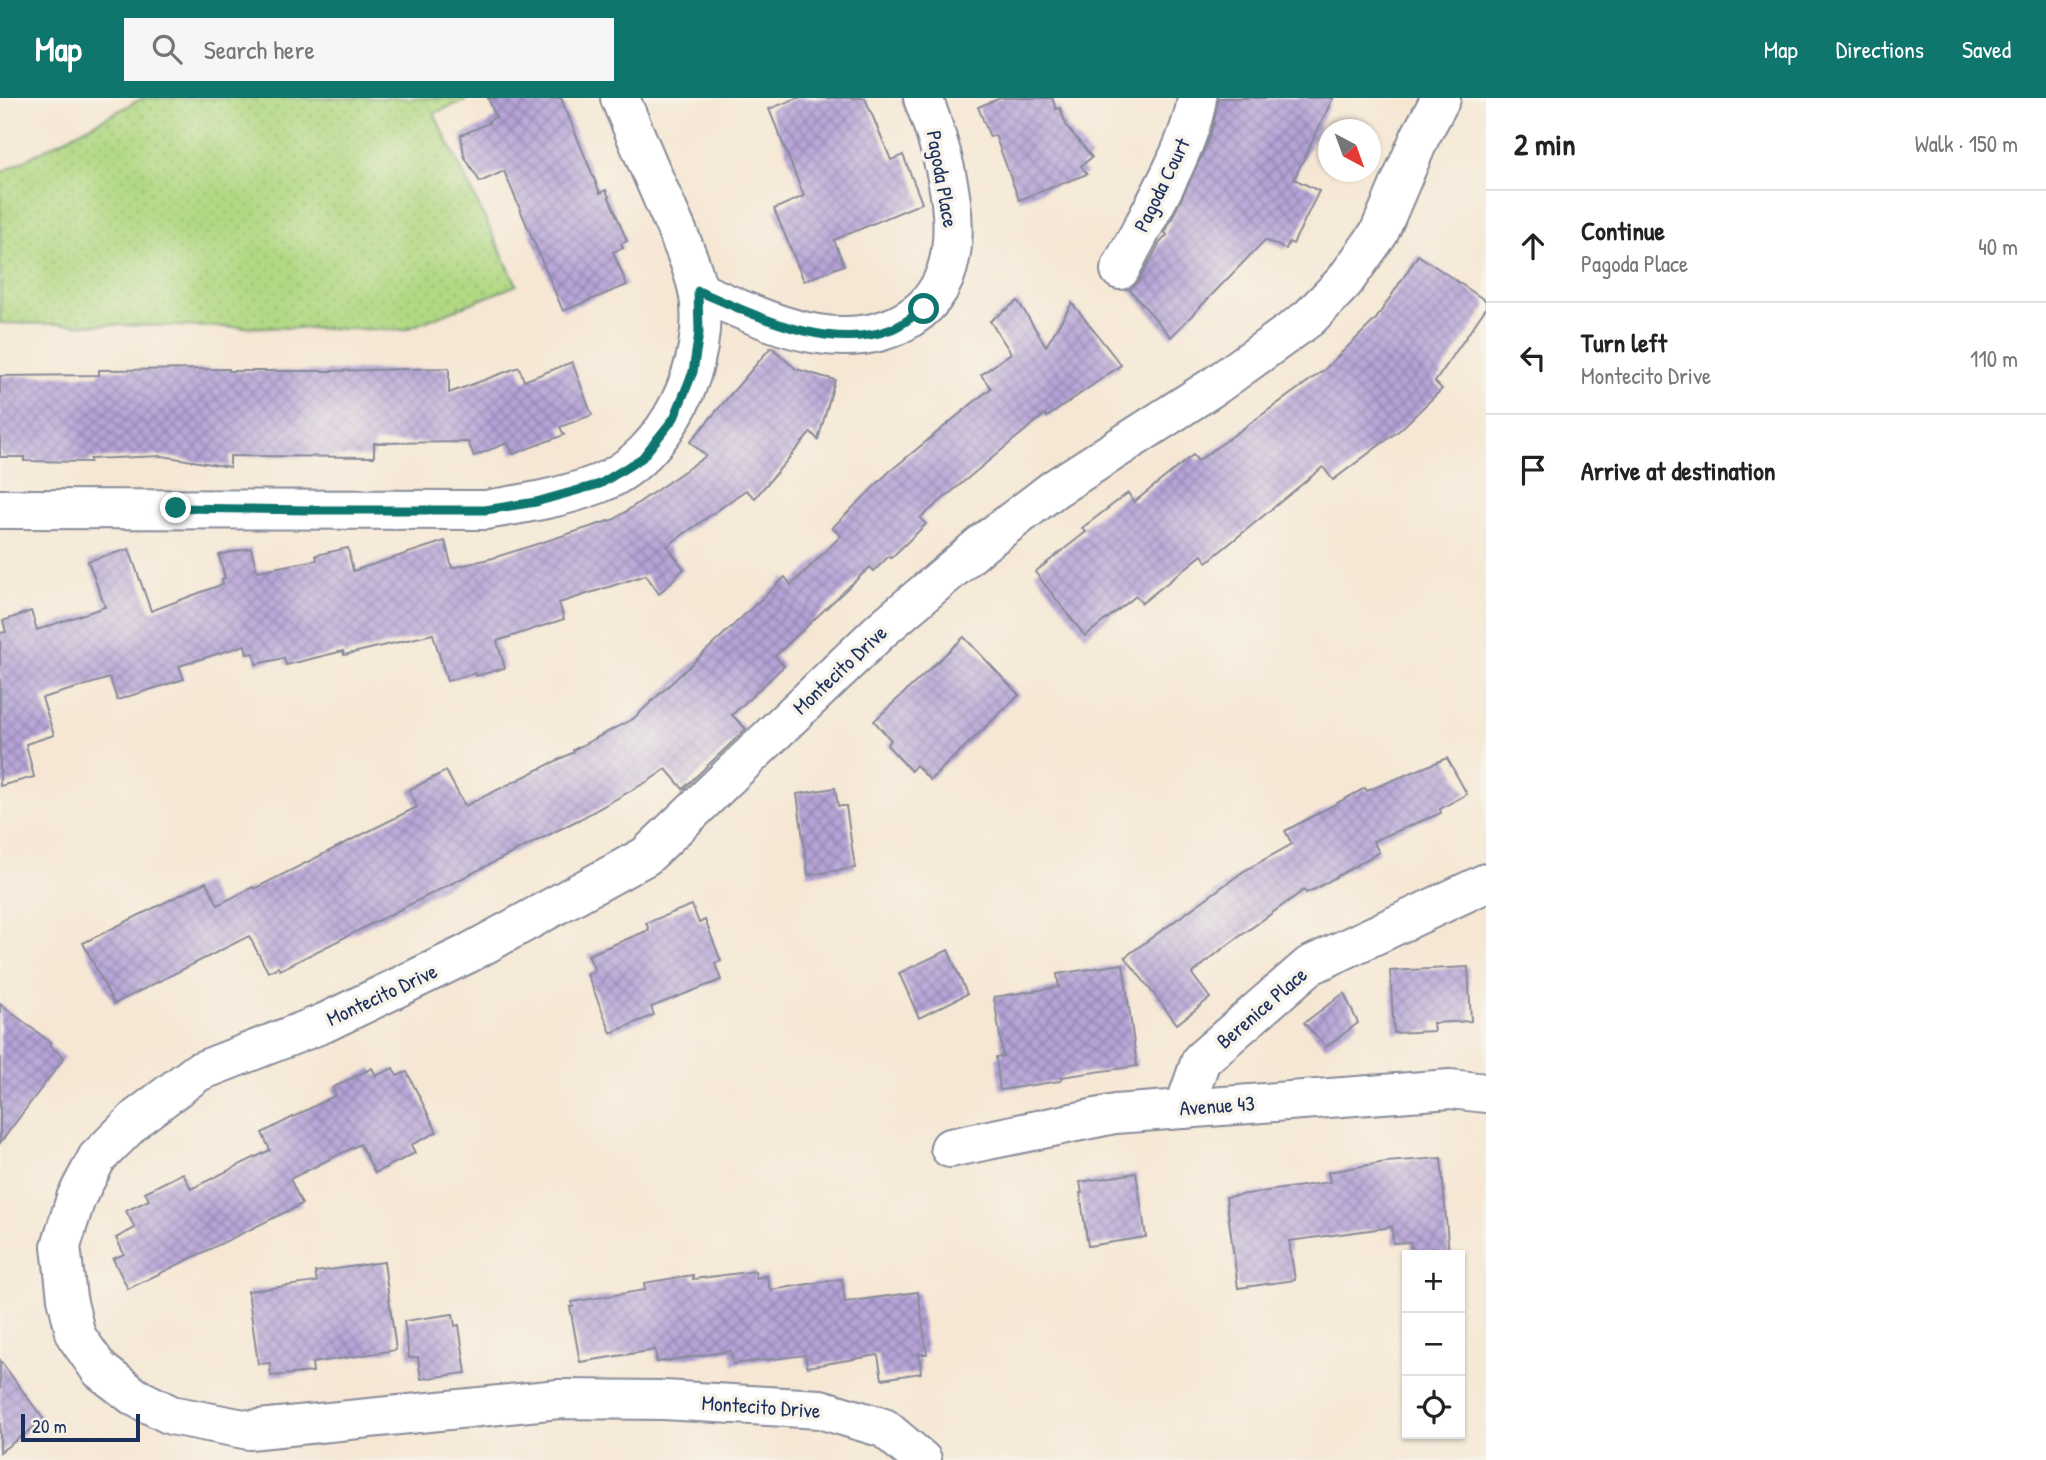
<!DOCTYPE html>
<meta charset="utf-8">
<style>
body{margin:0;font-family:"Patrick Hand",sans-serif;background:#f6f6f6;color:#222}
.controls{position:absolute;right:21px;bottom:21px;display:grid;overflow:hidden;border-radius:0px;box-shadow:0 2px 5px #0004}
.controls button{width:63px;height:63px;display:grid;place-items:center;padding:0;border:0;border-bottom:2px solid #e0e0e0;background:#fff;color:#222;font:35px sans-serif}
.compass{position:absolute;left:1318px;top:21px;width:63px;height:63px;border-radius:50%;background:#fff;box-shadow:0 2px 5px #0004;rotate:139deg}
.scale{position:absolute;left:21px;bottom:18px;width:119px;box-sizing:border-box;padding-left:7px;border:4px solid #1b2f5e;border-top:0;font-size:19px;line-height:24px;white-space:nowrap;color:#1b2f5e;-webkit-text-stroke:5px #f7f3e8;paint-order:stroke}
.stop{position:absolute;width:21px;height:21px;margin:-16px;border:5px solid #0f766e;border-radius:50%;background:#fff}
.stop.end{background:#0f766e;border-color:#fff;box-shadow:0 2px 7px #0008}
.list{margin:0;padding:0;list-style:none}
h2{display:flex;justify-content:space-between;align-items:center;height:91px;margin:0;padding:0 28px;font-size:30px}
h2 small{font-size:23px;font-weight:400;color:#767676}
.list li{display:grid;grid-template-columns:46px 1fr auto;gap:21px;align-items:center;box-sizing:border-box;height:112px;padding:0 28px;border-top:2px solid #e0e0e0}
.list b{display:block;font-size:26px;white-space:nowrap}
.list p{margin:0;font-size:23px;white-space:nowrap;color:#767676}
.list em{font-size:23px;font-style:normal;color:#767676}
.icon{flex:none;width:38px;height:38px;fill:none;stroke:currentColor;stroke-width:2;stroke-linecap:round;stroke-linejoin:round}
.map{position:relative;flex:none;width:1486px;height:1362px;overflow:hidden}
header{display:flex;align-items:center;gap:42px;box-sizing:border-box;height:98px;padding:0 35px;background:#0f766e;color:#fff}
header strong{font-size:33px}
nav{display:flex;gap:38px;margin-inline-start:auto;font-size:24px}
.search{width:490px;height:63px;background:#f6f6f6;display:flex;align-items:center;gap:18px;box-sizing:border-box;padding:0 24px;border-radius:0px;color:#767676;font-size:26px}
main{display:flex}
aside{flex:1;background:#fff}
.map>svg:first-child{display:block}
.grass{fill:url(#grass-dots);stroke:#668470;stroke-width:2}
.building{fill:url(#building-cross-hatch)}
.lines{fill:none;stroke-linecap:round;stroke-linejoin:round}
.street-casing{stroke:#888b99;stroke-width:42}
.street{stroke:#fff;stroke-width:38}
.route{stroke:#0f766e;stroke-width:9}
.labels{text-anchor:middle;stroke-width:7;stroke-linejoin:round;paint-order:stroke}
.street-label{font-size:21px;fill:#1b2f5e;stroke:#f7f3e8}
</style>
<header>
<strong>Map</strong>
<div class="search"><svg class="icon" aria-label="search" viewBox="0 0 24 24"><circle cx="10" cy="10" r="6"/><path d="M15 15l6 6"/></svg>Search here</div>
<nav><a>Map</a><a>Directions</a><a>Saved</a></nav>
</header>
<main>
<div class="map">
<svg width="1486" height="1362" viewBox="0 0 1486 1362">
<defs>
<pattern id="grass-dots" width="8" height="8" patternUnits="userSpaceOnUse" patternTransform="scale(1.75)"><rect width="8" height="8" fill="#b1d883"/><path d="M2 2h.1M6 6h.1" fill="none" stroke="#98ba74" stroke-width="1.8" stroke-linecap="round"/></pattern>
<pattern id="building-cross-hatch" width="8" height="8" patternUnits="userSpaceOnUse" patternTransform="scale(1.75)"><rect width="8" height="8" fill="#b5a3d7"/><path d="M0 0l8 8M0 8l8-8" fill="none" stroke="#9285b2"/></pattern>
</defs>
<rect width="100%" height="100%" fill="#f7f3e8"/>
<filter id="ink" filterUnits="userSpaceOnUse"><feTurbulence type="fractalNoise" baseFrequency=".0143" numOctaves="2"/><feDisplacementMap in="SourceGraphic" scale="14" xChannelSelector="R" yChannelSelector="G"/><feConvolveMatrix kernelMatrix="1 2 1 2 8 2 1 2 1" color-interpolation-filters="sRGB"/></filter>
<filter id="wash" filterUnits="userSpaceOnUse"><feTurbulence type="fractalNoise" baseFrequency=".00686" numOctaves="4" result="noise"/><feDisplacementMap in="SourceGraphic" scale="28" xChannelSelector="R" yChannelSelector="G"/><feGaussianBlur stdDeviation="1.57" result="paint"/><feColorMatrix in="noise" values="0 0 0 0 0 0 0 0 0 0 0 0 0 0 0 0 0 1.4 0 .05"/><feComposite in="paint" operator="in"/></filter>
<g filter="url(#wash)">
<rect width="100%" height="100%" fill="#f6e7d4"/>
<!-- grass -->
<path class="grass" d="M 143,0 L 464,0 L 465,3 L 434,15 L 517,187 L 404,232 L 0,225 L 0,75 Z"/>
<g id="blocks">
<!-- building -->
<g class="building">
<path d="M 488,0 L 561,0 L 600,95 L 606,92 L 627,143 L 621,146 L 623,150 L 613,154 L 627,187 L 563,213 L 504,73 L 480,84 L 464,58 L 461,37 L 489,25 L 488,23 L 496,19 Z"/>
<path d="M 797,0 L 865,0 L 891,62 L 903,57 L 922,105 L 834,142 L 844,167 L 804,183 L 774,111 L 804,98 L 769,11 Z"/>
<path d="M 1000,0 L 1052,0 L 1056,11 L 1060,10 L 1067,29 L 1092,59 L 1081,68 L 1087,76 L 1019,102 L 995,37 L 990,39 L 978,9 Z"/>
<path d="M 1218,0 L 1333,0 L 1294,81 L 1319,93 L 1293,146 L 1289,144 L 1286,151 L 1265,142 L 1171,239 L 1129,191 L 1139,183 L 1159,146 L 1167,137 L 1165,135 L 1206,49 L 1214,25 Z"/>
<path d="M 1418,157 L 1486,203 L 1486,210 L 1435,284 L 1442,291 L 1401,331 L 1333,382 L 1323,369 L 1207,464 L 1202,457 L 1142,505 L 1136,498 L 1085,538 L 1035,474 L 1086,434 L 1082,430 L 1128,395 L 1134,404 L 1193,357 L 1198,363 L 1324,272 L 1376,221 Z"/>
<path d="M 1018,203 L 1046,248 L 1072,205 L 1121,267 L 1047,319 L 1045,316 L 920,420 L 926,426 L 891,460 L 889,458 L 874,473 L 870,469 L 775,558 L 784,568 L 732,617 L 746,631 L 683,691 L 666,671 L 650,682 L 580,721 L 280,872 L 278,869 L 268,874 L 249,838 L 114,906 L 83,845 L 206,784 L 218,807 L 253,789 L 254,791 L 417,709 L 409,692 L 446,673 L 465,708 L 574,654 L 573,652 L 633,621 L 785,479 L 791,487 L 841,438 L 832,430 L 889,374 L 991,290 L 981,277 L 1011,255 L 990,223 Z"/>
<path d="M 771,249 L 796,271 L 835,282 L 818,342 L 811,334 L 755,400 L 746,392 L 667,448 L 684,471 L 659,496 L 646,477 L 559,505 L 564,521 L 497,543 L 505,570 L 476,578 L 475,575 L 447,583 L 433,536 L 344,557 L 343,553 L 286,567 L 284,560 L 256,566 L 254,555 L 247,556 L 245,547 L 179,568 L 184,581 L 117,602 L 110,580 L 42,600 L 54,637 L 26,646 L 34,679 L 0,688 L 0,535 L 6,534 L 3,523 L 31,513 L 37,532 L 105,509 L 88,463 L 129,451 L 151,513 L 223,486 L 222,481 L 225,480 L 219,457 L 251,450 L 257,473 L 317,462 L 316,457 L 348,450 L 353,473 L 445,443 L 452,470 L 493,460 L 615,421 L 706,358 L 690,344 Z"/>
<path d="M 572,264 L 592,317 L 560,329 L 564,337 L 513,356 L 507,345 L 474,358 L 468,344 L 374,345 L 374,359 L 230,358 L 230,369 L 162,358 L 90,361 L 90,364 L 24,363 L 24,359 L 0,359 L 0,278 L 99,277 L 99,272 L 229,271 L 229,273 L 332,273 L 449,270 L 449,295 L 519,269 L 524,283 Z"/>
<path d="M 964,539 L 1019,597 L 930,682 L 916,667 L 911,673 L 887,647 L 891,642 L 874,623 Z"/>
<path d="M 1447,660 L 1467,696 L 1440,711 L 1441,715 L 1373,743 L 1379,754 L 1315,791 L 1306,795 L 1304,792 L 1221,852 L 1192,876 L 1210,900 L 1177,926 L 1125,859 L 1244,773 L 1292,746 L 1285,733 L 1365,690 L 1367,693 Z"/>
<path d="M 835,690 L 838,708 L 846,708 L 855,770 L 808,777 L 797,696 Z"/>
<path d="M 692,807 L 699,825 L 705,822 L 721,863 L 715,865 L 721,882 L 651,909 L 654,917 L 611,935 L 587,876 L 595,873 L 588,857 L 649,832 L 646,825 Z"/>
<path d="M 948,852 L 967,896 L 919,920 L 899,875 Z"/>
<path d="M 1123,866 L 1137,968 L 1061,979 L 1061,983 L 1000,992 L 996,959 L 1003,958 L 994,899 L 1059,889 L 1057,876 Z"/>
<path d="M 1468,869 L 1471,923 L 1433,925 L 1434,933 L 1394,935 L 1390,873 Z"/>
<path d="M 1344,895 L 1358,925 L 1326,949 L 1304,925 Z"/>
<path d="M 0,906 L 50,944 L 50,948 L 64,960 L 0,1045 Z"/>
<path d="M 372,970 L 376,978 L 393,970 L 397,978 L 407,974 L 437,1034 L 411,1047 L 415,1055 L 375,1075 L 360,1046 L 290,1081 L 302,1106 L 128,1191 L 113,1161 L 124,1156 L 116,1140 L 135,1130 L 126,1113 L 149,1102 L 145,1094 L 183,1075 L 191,1091 L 270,1052 L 262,1035 L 336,997 L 332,990 Z"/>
<path d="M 1441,1060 L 1449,1157 L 1412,1157 L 1411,1144 L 1393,1145 L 1392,1129 L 1289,1143 L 1295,1182 L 1238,1190 L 1226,1099 L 1330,1084 L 1328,1074 L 1386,1064 Z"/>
<path d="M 1136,1075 L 1146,1139 L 1088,1148 L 1080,1095 L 1082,1095 L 1080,1084 Z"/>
<path d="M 384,1164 L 396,1252 L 312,1265 L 313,1274 L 271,1278 L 270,1265 L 258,1266 L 248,1193 L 317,1184 L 315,1174 Z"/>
<path d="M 755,1173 L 756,1180 L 767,1178 L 770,1192 L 842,1181 L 845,1204 L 918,1194 L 927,1256 L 919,1256 L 921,1275 L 882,1281 L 878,1257 L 807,1269 L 805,1257 L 733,1266 L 731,1253 L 657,1264 L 655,1252 L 580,1264 L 570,1209 L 573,1209 L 572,1204 L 645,1192 L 644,1185 L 693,1177 L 693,1181 Z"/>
<path d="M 453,1216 L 455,1228 L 459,1227 L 466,1275 L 421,1281 L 418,1259 L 409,1260 L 404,1223 Z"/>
<path d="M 0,1262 L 44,1322 L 0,1354 Z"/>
</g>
</g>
</g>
<g filter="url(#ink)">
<use href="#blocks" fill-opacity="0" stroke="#888b99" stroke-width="2"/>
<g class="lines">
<defs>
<g id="street">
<path d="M 1120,172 C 1144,124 1190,51 1197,0"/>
<path d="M 698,193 C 736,209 777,230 818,236 C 851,241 882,238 910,220 C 981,176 947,63 923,0"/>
<path d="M 0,411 L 485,412 C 523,406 562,400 598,386 C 667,360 712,263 698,192 C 691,163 678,135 666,108 C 650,72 635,36 620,0"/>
<path d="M 1184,1011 L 1201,962 L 1309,868 L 1486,785"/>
<path d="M 950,1050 L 1115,1016 L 1450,991 L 1486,995"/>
<path d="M 922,1362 L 884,1330 L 820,1311 L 663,1302 L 559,1301 L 249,1332 L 171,1317 L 135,1299 L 100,1272 L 76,1238 L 67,1200 L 61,1148 L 76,1100 L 97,1060 L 137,1020 L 198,974 L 324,925 L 467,856 L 646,758 L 881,532 L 982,446 L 1054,391 L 1216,287 L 1309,220 L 1344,184 L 1379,135 L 1420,39 L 1441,0"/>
</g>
</defs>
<!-- street casing -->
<use href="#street" class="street-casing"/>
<!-- street -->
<use href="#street" class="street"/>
</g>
</g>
<g class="lines" filter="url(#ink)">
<!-- route -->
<path class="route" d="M 176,410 L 309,412 L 485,412 L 536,404 L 600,386 L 642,360 L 674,320 L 693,274 L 699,235 L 698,193 C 756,217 828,255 892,231 C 903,227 914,217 924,211"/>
</g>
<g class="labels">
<!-- street labels -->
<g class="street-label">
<text transform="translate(942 81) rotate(80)" y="7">Pagoda Place</text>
<text transform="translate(1162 87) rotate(-64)" y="7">Pagoda Court</text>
<text transform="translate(840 572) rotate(-43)" y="7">Montecito Drive</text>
<text transform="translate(382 897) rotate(-25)" y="7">Montecito Drive</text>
<text transform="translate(1262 910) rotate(-41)" y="7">Berenice Place</text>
<text transform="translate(1217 1008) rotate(-4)" y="7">Avenue 43</text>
<text transform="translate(761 1309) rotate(4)" y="7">Montecito Drive</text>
</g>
</g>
</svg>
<div class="controls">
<button>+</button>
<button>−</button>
<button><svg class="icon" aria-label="locate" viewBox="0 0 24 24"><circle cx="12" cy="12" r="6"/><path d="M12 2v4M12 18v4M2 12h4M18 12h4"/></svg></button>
</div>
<svg class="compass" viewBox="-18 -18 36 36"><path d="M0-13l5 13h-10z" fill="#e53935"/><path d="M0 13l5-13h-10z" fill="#767676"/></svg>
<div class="scale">20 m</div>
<div class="stop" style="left:924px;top:211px"></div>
<div class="stop end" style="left:176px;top:410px"></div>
</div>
<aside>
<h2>2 min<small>Walk · 150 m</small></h2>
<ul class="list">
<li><svg class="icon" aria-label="ahead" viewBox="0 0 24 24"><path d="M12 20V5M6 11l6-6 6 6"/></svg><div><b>Continue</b><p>Pagoda Place</p></div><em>40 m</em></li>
<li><svg class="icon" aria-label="left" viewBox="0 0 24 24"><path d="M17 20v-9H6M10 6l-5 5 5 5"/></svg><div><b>Turn left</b><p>Montecito Drive</p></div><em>110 m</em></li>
<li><svg class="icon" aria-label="arrive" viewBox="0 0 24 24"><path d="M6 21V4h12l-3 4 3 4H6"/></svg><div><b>Arrive at destination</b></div></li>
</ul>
</aside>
</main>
